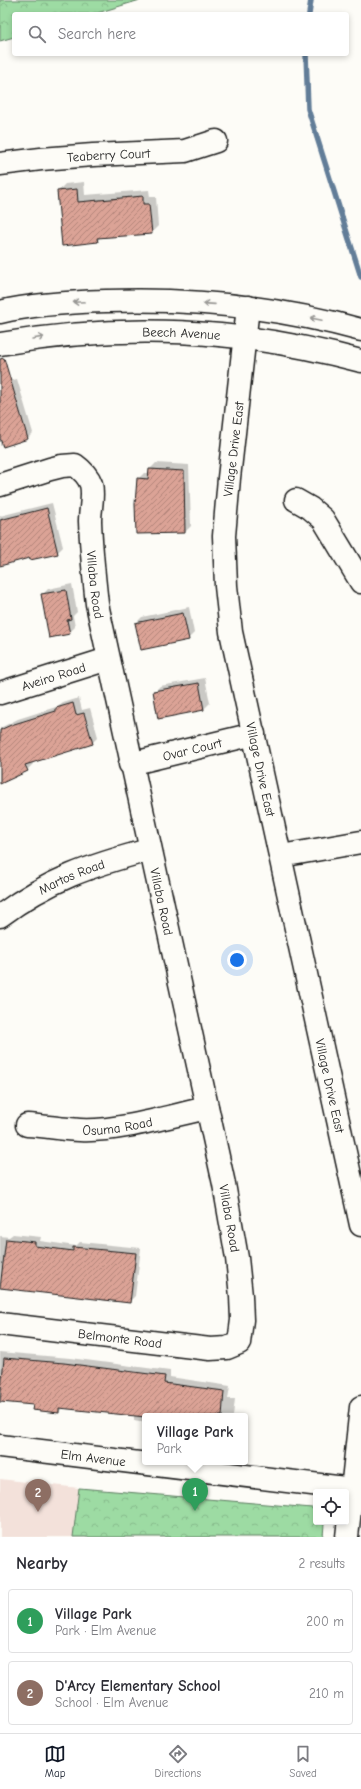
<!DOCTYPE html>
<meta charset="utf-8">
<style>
body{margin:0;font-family:"Comic Neue",sans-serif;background:#f7f7f7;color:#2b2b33}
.controls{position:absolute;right:12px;bottom:12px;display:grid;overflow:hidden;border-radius:4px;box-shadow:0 2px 6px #0003}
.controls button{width:36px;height:36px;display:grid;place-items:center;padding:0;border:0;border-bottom:1px solid #e1e1e2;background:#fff;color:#2b2b33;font:20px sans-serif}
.you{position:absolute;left:237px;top:960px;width:14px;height:14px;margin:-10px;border:3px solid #fff;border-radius:50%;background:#1a73e8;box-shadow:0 0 0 6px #1a73e833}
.badge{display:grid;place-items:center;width:26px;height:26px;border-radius:50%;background:#111827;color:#fff;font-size:13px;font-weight:700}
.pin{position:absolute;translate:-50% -33px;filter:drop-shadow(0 1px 2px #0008)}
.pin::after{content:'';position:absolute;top:21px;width:14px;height:12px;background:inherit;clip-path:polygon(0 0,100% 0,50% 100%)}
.popup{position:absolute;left:142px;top:1413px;width:106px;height:52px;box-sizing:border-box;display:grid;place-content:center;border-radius:4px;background:#fff;filter:drop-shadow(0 1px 3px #0005);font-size:13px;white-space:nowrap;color:#7c7c81}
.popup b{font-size:15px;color:#2b2b33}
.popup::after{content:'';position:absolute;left:50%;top:100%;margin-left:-8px;border:8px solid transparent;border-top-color:#fff}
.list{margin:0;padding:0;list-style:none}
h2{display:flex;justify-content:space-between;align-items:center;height:52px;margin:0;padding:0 16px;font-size:17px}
h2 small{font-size:13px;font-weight:400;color:#7c7c81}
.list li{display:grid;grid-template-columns:26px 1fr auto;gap:12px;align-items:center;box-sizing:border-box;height:64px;margin:0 8px 8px;padding:0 8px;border:1px solid #e1e1e2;border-radius:4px}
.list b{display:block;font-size:15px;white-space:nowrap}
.list p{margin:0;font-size:13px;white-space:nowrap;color:#7c7c81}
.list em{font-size:13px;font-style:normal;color:#7c7c81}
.icon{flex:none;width:22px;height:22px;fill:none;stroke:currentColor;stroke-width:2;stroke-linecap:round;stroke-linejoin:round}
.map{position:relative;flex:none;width:361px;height:1537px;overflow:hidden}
.search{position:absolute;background:#fff;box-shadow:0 2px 6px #0003;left:12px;right:12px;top:12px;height:44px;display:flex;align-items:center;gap:10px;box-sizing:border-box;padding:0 14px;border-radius:4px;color:#7c7c81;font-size:15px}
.sheet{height:196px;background:#fff}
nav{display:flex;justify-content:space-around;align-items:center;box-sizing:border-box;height:56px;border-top:1px solid #e1e1e2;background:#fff;font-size:11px;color:#7c7c81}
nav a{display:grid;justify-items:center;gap:2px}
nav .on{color:#111827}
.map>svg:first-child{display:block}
.built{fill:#f3e1da}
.forest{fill:url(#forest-crowns);stroke:#5c7c60}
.shadow{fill:#0003}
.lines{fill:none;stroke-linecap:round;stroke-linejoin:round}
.stream{stroke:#627d98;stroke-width:5.5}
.building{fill:url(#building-hatch);stroke:#1c1c1c}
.minor-casing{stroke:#1c1c1c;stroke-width:25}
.minor{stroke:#fdfcf7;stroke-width:22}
.oneway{stroke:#989794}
.labels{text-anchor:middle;stroke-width:3;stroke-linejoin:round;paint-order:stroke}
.street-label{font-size:13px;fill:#1c1c1c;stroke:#fdfcf7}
</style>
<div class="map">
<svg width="361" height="1537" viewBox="0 0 361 1537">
<defs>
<pattern id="forest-crowns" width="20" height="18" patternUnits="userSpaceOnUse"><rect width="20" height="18" fill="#9ddba3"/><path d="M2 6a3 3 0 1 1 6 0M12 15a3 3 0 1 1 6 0" fill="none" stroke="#87bb8c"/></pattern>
<pattern id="building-hatch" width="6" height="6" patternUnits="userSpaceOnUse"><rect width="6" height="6" fill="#dba396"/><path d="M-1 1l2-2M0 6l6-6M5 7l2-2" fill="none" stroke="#b1847a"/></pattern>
</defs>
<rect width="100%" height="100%" fill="#fdfcf7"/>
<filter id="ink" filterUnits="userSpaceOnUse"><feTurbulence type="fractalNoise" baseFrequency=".025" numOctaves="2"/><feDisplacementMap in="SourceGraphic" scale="8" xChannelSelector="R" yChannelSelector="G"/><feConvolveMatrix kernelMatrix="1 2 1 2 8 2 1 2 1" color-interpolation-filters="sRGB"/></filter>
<g filter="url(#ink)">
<!-- built -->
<path class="built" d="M 0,1479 L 79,1488 L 73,1537 L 0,1537 Z"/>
<!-- forest -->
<g class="forest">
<path d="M 0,0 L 140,0 L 94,14 L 14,14 L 14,37 L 0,41 Z"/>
<path d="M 79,1488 L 312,1508 L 316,1513 L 316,1522 L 323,1522 L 324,1524 L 323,1537 L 73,1537 Z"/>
</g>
<!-- shadow -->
<g class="shadow">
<path d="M 84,182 L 85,195 L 149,190 L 150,197 L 156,197 L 158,226 L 151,233 L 102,236 L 97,241 L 58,191 L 65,184 Z"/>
<path d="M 17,379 L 33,433 L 27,439 L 0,446 L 0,384 Z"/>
<path d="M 156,463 L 189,465 L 191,526 L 185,532 L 138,479 L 144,473 L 149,473 L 150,469 Z"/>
<path d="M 52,503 L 63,547 L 57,553 L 30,557 L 0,565 L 0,516 Z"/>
<path d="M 72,584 L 77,612 L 73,616 L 75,627 L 69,633 L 42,595 L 48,589 Z"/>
<path d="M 189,607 L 194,633 L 188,639 L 136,623 L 142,617 Z"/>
<path d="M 205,678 L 210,703 L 204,709 L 159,718 L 154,692 L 160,686 Z"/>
<path d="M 79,698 L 82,710 L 90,708 L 98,737 L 92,743 L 32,762 L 33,764 L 27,770 L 0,780 L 0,728 L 18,719 L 59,706 L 63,703 Z"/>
<path d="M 13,1234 L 41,1237 L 40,1241 L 76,1246 L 80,1242 L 141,1248 L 135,1296 L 129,1302 L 0,1286 L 0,1236 L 9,1237 Z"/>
<path d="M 0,1352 L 70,1358 L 170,1371 L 170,1377 L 230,1386 L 228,1399 L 235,1399 L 233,1416 L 145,1416 L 145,1422 L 134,1420 L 134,1415 L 63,1407 L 59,1412 L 34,1404 L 0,1400 Z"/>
</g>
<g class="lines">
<!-- stream -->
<g class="stream">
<path d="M 309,14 L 311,0"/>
<path d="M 306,54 L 308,109 L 361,277"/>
</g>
</g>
<!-- building -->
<g class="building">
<path d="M 77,189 L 78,202 L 143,196 L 143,204 L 149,204 L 152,234 L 97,238 L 98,242 L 62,246 L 57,191 Z"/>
<path d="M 4,358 L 28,439 L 3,447 L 0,438 L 0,359 Z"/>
<path d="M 149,469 L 184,471 L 185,533 L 136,534 L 135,504 L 137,478 L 148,479 Z"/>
<path d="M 47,508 L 58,554 L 30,560 L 29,558 L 0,566 L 0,520 Z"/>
<path d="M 66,590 L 71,619 L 67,620 L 70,634 L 49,638 L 41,594 Z"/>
<path d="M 183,613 L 189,640 L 141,650 L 135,623 Z"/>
<path d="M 199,683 L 204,710 L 158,719 L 153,691 Z"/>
<path d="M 73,703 L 76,715 L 84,713 L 93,744 L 25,765 L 28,771 L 0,784 L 0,730 L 11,725 L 56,711 L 56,708 Z"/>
<path d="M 6,1239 L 35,1242 L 35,1246 L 73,1251 L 73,1247 L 136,1253 L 130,1303 L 0,1288 Z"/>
<path d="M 4,1358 L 64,1363 L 165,1376 L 164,1383 L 224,1391 L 222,1416 L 145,1417 L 59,1408 L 59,1413 L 32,1410 L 33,1405 L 0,1402 Z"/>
</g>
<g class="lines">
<defs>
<g id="minor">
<path id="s1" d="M 0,164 L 41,159 L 93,155 L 185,151 L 216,141"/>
<path id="s2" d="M 248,307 L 229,478 L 224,536 L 226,586 L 231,632 L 361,1225"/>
<path d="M 0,312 C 34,304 71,302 106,301 C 191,298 278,307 361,330"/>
<path id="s3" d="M 0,344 C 125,323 239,328 361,361"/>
<path id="s4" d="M 0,485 L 50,469 L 62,466 L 75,465 C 82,470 88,476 91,484 C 94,496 90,509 90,521 C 91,549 94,577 97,604 L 224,1184 L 237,1258 L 241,1296 L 242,1320 L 239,1343 L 227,1348 L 210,1349 L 0,1324"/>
<path d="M 296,500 L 310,508 L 323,519 L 361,582"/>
<path id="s5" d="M 0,693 L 108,659"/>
<path id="s6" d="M 130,764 L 254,734"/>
<path d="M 281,856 L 361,842"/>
<path id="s7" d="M 0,916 C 48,880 92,865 149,850"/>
<path id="s8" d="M 27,1125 C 45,1126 62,1129 80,1130 C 117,1132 170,1116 207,1108"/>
<path id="s9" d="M 0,1446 L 353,1489"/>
<path d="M 347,1537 L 361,1407"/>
</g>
</defs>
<!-- minor casing -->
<use href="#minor" class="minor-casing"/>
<!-- minor -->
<use href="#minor" class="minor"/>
</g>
<!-- one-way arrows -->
<defs><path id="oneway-shaft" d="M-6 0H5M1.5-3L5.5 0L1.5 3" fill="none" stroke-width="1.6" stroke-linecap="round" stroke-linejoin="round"/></defs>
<g class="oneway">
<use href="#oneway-shaft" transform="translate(79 302) rotate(177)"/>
<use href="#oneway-shaft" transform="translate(209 304) rotate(-176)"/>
<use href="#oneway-shaft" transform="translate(316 319) rotate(-168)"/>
<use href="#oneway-shaft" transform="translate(38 338) rotate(-10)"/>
</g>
</g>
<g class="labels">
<!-- street labels -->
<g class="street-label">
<text dy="5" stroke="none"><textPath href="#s1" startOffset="109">Teaberry Court</textPath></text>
<text dy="5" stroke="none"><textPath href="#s3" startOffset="182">Beech Avenue</textPath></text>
<text transform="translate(233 449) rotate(-83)" y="5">Village Drive East</text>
<text dy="5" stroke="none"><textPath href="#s4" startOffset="204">Villaba Road</textPath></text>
<text dy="5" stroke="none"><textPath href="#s5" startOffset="56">Aveiro Road</textPath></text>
<text dy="5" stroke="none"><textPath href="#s6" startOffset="64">Ovar Court</textPath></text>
<text dy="5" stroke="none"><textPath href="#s2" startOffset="467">Village Drive East</textPath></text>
<text dy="5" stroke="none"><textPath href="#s7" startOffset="82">Martos Road</textPath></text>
<text dy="5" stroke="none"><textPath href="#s4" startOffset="528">Villaba Road</textPath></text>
<text dy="5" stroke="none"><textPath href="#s2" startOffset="791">Village Drive East</textPath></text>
<text dy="5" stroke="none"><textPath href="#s8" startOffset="91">Osuma Road</textPath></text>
<text dy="5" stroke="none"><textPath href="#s4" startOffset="852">Villaba Road</textPath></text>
<text transform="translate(120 1338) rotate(7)" y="5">Belmonte Road</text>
<text dy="5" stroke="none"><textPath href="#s9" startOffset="94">Elm Avenue</textPath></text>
</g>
</g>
</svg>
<div class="controls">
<button><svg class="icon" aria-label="locate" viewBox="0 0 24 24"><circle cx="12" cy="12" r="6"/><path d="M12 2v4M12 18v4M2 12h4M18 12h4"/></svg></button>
</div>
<div class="you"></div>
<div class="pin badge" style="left:195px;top:1511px;background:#2e9e5b">1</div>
<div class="popup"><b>Village Park</b>Park</div>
<div class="pin badge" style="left:38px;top:1512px;background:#8d6e63">2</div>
<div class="search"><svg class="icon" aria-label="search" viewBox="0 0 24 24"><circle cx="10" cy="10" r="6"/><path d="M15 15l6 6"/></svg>Search here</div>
</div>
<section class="sheet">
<h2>Nearby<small>2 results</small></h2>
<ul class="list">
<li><span class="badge" style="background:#2e9e5b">1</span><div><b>Village Park</b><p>Park · Elm Avenue</p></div><em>200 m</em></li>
<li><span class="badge" style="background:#8d6e63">2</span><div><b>D'Arcy Elementary School</b><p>School · Elm Avenue</p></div><em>210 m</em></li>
</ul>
</section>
<nav>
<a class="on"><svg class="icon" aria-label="map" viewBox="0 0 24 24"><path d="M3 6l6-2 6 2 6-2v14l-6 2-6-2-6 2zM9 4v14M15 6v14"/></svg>Map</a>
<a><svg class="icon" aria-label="directions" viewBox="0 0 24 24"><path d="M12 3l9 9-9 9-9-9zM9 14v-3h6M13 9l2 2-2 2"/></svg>Directions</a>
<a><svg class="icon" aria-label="saved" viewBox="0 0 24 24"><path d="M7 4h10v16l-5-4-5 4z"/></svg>Saved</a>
</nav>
